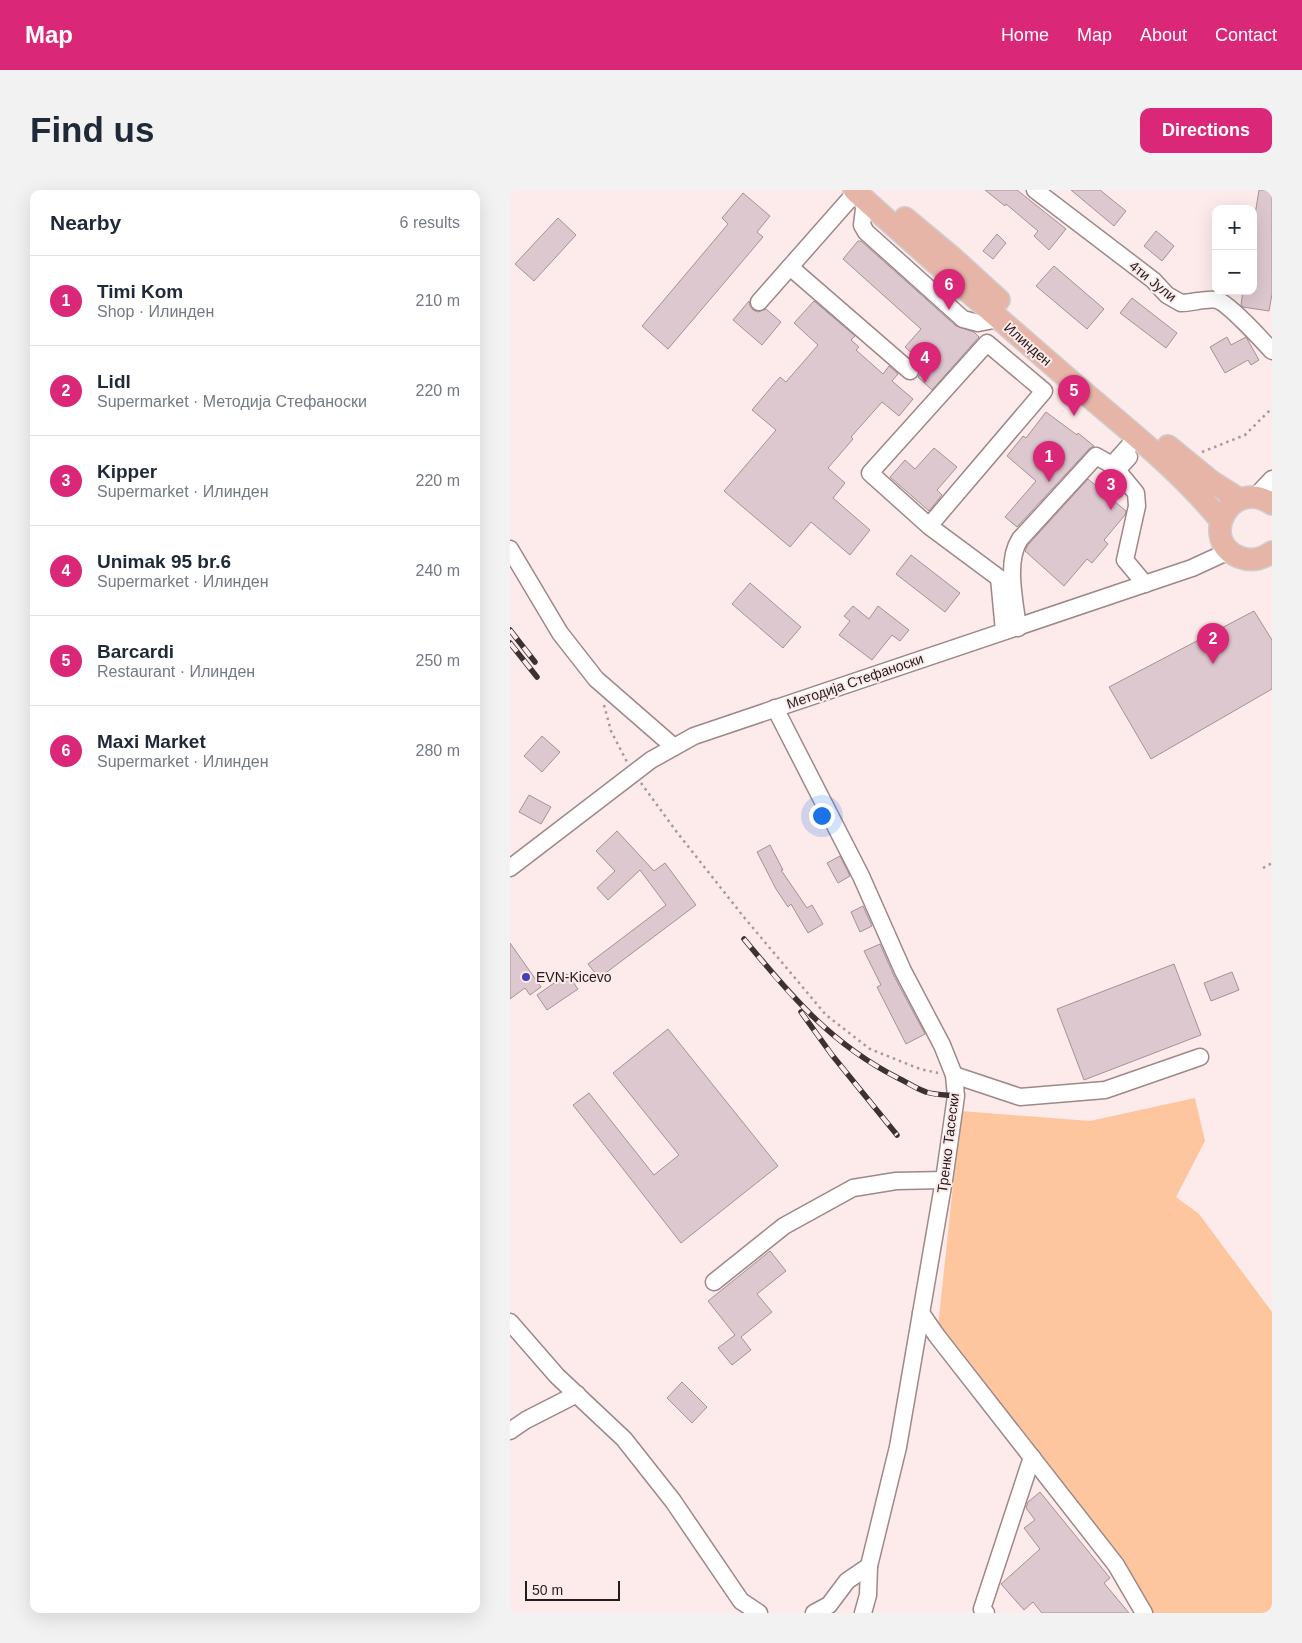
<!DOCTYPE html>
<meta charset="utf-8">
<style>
body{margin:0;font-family:Arial,sans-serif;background:#f2f2f3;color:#1f2937}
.controls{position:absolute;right:15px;top:15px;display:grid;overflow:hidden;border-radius:10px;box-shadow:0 5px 20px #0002}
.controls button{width:45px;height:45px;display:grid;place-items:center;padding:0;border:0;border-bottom:1px solid #e0e1e3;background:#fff;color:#1f2937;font:25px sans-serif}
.scale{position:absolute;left:15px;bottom:12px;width:95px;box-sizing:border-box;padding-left:5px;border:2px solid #241b1c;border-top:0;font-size:14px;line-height:18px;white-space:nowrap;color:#241b1c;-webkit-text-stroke:4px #fdeaea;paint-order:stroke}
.you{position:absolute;left:311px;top:625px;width:18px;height:18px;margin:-12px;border:4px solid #fff;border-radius:50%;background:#1a73e8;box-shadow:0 0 0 8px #1a73e833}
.badge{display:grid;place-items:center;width:32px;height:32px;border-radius:50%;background:#db2777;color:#fff;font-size:16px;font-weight:700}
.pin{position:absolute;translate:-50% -41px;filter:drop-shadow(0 1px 2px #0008)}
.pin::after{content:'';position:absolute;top:26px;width:18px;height:15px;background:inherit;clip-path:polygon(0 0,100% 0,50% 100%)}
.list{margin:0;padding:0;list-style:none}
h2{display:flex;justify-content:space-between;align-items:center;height:65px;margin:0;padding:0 20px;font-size:21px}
h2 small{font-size:16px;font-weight:400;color:#747a83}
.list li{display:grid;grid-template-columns:32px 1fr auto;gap:15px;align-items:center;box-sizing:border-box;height:90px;padding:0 20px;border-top:1px solid #e0e1e3}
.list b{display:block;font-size:19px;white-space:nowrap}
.list p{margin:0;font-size:16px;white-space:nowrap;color:#747a83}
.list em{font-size:16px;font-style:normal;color:#747a83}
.map{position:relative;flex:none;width:762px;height:1423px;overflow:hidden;border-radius:10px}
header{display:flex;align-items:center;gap:30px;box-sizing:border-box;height:70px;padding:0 25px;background:#db2777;color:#fff}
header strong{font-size:24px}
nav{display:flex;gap:28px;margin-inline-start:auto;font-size:18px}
.intro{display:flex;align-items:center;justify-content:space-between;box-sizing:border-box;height:120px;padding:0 30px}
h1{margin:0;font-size:35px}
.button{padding:12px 22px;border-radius:10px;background:#db2777;color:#fff;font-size:18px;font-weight:700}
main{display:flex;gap:30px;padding:0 30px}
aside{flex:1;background:#fff;border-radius:10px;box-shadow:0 5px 20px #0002}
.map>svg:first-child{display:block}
.green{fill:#fdc69e}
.building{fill:#dec8cf;stroke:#a69198}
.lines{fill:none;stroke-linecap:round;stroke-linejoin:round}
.minor-casing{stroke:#9e8888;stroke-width:19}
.major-casing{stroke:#cfcdcd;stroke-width:24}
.path{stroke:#a79899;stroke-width:2.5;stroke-dasharray:2.5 4;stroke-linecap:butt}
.minor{stroke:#fff;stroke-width:16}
.major{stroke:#e6b5a7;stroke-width:21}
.rail-casing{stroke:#3c3233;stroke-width:5.5}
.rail{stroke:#fdeaea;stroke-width:4;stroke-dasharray:11;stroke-linecap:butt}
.poi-dot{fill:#4144b9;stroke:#fdeaea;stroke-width:2}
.labels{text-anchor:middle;stroke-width:4;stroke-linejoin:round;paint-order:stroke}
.street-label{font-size:14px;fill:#241b1c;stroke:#fdeaea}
.poi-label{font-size:14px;fill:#241b1c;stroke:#fdeaea;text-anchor:start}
</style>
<header>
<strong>Map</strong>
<nav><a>Home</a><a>Map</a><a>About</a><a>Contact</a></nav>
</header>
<div class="intro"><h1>Find us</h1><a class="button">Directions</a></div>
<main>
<aside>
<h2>Nearby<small>6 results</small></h2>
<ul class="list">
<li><span class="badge">1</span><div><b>Timi Kom</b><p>Shop · Илинден</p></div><em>210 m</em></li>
<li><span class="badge">2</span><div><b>Lidl</b><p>Supermarket · Методија Стефаноски</p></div><em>220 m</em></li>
<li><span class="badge">3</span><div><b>Kipper</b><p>Supermarket · Илинден</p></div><em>220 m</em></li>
<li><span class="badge">4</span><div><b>Unimak 95 br.6</b><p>Supermarket · Илинден</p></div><em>240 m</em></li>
<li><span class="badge">5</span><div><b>Barcardi</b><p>Restaurant · Илинден</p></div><em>250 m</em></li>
<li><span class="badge">6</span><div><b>Maxi Market</b><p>Supermarket · Илинден</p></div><em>280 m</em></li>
</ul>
</aside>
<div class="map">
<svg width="762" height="1423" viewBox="0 0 762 1423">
<rect width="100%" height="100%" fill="#fdeaea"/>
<!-- green -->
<path class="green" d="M 685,908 L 695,951 L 666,1007 L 689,1024 L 762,1122 L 762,1423 L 634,1423 L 427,1146 L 451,921 L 580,931 Z"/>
<!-- building -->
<g class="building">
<path d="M 475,0 L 507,0 L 556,39 L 539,60 L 524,46 L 528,41 L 496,14 L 495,16 Z"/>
<path d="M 561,0 L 590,0 L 616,21 L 604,36 Z"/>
<path d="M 749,0 L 762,0 L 762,104 L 759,121 L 733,117 L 731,115 L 733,101 L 743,101 L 743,37 Z"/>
<path d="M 233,3 L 260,26 L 247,42 L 253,47 L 158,159 L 132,136 L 218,34 L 212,28 Z"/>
<path d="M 48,28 L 66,45 L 24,91 L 5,74 Z"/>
<path d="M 646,41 L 664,56 L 652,71 L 634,56 Z"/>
<path d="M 487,44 L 496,53 L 483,69 L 473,61 Z"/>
<path d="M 348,51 L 351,51 L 446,136 L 464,142 L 469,147 L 422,200 L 408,187 L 416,176 L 395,157 L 411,139 L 333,69 Z"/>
<path d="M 544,76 L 594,119 L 577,139 L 526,96 Z"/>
<path d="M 622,108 L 667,143 L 656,158 L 610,123 Z"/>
<path d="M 239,111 L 240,116 L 243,120 L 248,122 L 256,119 L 271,132 L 252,155 L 223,130 Z"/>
<path d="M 304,111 L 345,146 L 341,150 L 349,157 L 346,160 L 373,184 L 379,176 L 388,184 L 382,191 L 403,209 L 389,226 L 372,212 L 341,247 L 343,249 L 318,278 L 335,293 L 323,308 L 360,340 L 340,365 L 301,332 L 280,357 L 214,301 L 266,240 L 242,220 L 270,187 L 276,192 L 308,155 L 284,133 Z"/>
<path d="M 717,147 L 721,155 L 736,147 L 749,170 L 741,175 L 738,170 L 715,183 L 700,157 Z"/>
<path d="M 536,222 L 567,245 L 568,243 L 584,256 L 579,259 L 507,337 L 495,327 L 526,291 L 497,266 L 513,246 L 516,248 Z"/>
<path d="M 424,258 L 447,277 L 427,300 L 432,305 L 419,321 L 380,287 L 395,270 L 405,279 Z"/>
<path d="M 578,289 L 616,321 L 615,325 L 594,350 L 598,354 L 582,373 L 577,369 L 554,396 L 515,361 L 518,355 Z"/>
<path d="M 401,365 L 450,403 L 435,422 L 386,384 Z"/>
<path d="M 240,393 L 291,437 L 273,458 L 222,414 Z"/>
<path d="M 343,416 L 359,429 L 368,416 L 399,440 L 390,451 L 382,445 L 362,470 L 329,445 L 340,431 L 334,426 Z"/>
<path d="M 744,421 L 762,450 L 762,499 L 641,569 L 599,497 Z"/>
<path d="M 32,546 L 50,562 L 32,582 L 14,566 Z"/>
<path d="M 19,605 L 41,617 L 31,634 L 9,622 Z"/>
<path d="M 107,641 L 144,681 L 155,673 L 186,715 L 89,788 L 78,774 L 156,715 L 130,680 L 98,710 L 87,698 L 105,681 L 86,661 Z"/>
<path d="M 260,655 L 273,680 L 271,680 L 297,718 L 302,715 L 313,734 L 298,743 L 281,714 L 278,717 L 266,699 L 247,662 Z"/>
<path d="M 330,666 L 340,686 L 328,693 L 317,673 Z"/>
<path d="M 353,716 L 362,736 L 350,742 L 341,722 Z"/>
<path d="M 0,753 L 31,797 L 20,805 L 15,798 L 0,809 Z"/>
<path d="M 370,754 L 384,786 L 415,844 L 396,854 L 367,797 L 371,795 L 354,761 Z"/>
<path d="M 664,774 L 691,845 L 574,890 L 547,819 Z"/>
<path d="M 722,782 L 729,800 L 701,811 L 694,793 Z"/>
<path d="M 57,784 L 68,799 L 37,820 L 27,805 Z"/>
<path d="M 158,839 L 268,976 L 171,1053 L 63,915 L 79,903 L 144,985 L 169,965 L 103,883 Z"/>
<path d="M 260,1061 L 276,1081 L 247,1104 L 262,1122 L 231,1147 L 241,1160 L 222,1175 L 208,1158 L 225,1145 L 198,1111 Z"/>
<path d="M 172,1192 L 197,1217 L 182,1233 L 157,1208 Z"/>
<path d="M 530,1302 L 600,1388 L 594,1393 L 619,1423 L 532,1423 L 523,1412 L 514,1420 L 491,1394 L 530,1359 L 514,1338 L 525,1330 L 516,1318 L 518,1312 Z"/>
</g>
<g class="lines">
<defs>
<g id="minor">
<path d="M 525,0 L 643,90 L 657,105 L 671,113 C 683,113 696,108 707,110 C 718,113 753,151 762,161"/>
<path d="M 355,11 L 352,35 L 356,42 L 453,129 L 468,133 L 489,129"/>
<path d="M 280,77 L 400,181"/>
<path d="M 249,112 L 346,2"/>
<path d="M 619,267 L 607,280 L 626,303 L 627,316 L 615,370 L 635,394"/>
<path d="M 745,307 L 762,289"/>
<path d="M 419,336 L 534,201 L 477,153 L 360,283 L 419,336 L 489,388 L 494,441"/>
<path d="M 0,359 L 50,443 L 86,489 L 164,557"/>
<path d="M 508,438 C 505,412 495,372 510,349 L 586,266 L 602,275 L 627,247"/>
<path d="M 265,518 L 351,686 L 393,781 L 432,855 L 444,885 L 446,906 L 434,990 L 388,1257 L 359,1376 L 358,1405 L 353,1423"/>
<path d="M 0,678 L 141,570 L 184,546 L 682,378 L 719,361"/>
<path d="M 444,885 L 510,907 L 595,900 L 690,867"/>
<path d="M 204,1092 L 274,1036 L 343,998 L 386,991 L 434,990"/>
<path d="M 411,1123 L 427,1146 L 606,1375 L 634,1423"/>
<path d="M 0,1132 L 47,1186 L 114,1249 L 163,1311 L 231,1411 L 249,1423"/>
<path d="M 0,1241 L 16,1230 L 67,1204"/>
<path d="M 304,1423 L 319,1415 L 337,1391 L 359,1376"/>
<path d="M 476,1423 L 472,1419 L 522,1267"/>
</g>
<g id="major">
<path d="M 344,0 C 416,65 489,129 562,192 C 614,237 668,278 711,331"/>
<path d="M 395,28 L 443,68 L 489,110"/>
<path d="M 658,256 L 702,292 L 729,309"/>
<path d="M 762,314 C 720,286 688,351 729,367 C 741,372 752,369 762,362"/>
</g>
</defs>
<!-- minor casing -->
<use href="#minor" class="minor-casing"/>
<!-- major casing -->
<use href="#major" class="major-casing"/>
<!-- path -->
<g class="path">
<path d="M 692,262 L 735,245 L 762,218"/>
<path d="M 94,515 L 101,541 L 117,572"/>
<path d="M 131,593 L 166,641 L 233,726 L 316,825 L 360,859 L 410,879 L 428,883"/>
<path d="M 753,678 L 762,673"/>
</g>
<!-- minor -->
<use href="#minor" class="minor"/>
<!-- major -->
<use href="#major" class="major"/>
<defs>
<g id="rail">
<path d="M 0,440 L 25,472"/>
<path d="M 0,453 L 27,487"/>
<path d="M 234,749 C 280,805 321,854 388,888 C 397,892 406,899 416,902 C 425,905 436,905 446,906"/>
<path d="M 291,822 L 322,865 L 387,945"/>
</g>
</defs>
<!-- rail casing -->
<use href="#rail" class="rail-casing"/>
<!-- rail -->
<use href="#rail" class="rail"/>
</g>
<!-- markers -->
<circle class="poi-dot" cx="16" cy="787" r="5"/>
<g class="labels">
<!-- street labels -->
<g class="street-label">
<text transform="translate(643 91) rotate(39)" y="5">4ти Јули</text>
<text transform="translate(518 154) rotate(41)" y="5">Илинден</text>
<text transform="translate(345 491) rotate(-19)" y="5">Методија Стефаноски</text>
<text transform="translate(438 953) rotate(-83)" y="5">Тренко Тасески</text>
</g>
<!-- poi labels -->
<g class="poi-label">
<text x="26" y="792">EVN-Kicevo</text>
</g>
</g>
</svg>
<div class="controls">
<button>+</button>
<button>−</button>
</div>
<div class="scale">50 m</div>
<div class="you"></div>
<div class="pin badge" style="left:539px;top:292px">1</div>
<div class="pin badge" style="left:703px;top:474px">2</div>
<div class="pin badge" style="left:601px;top:320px">3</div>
<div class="pin badge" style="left:415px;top:193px">4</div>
<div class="pin badge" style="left:564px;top:226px">5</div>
<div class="pin badge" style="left:439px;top:120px">6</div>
</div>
</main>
